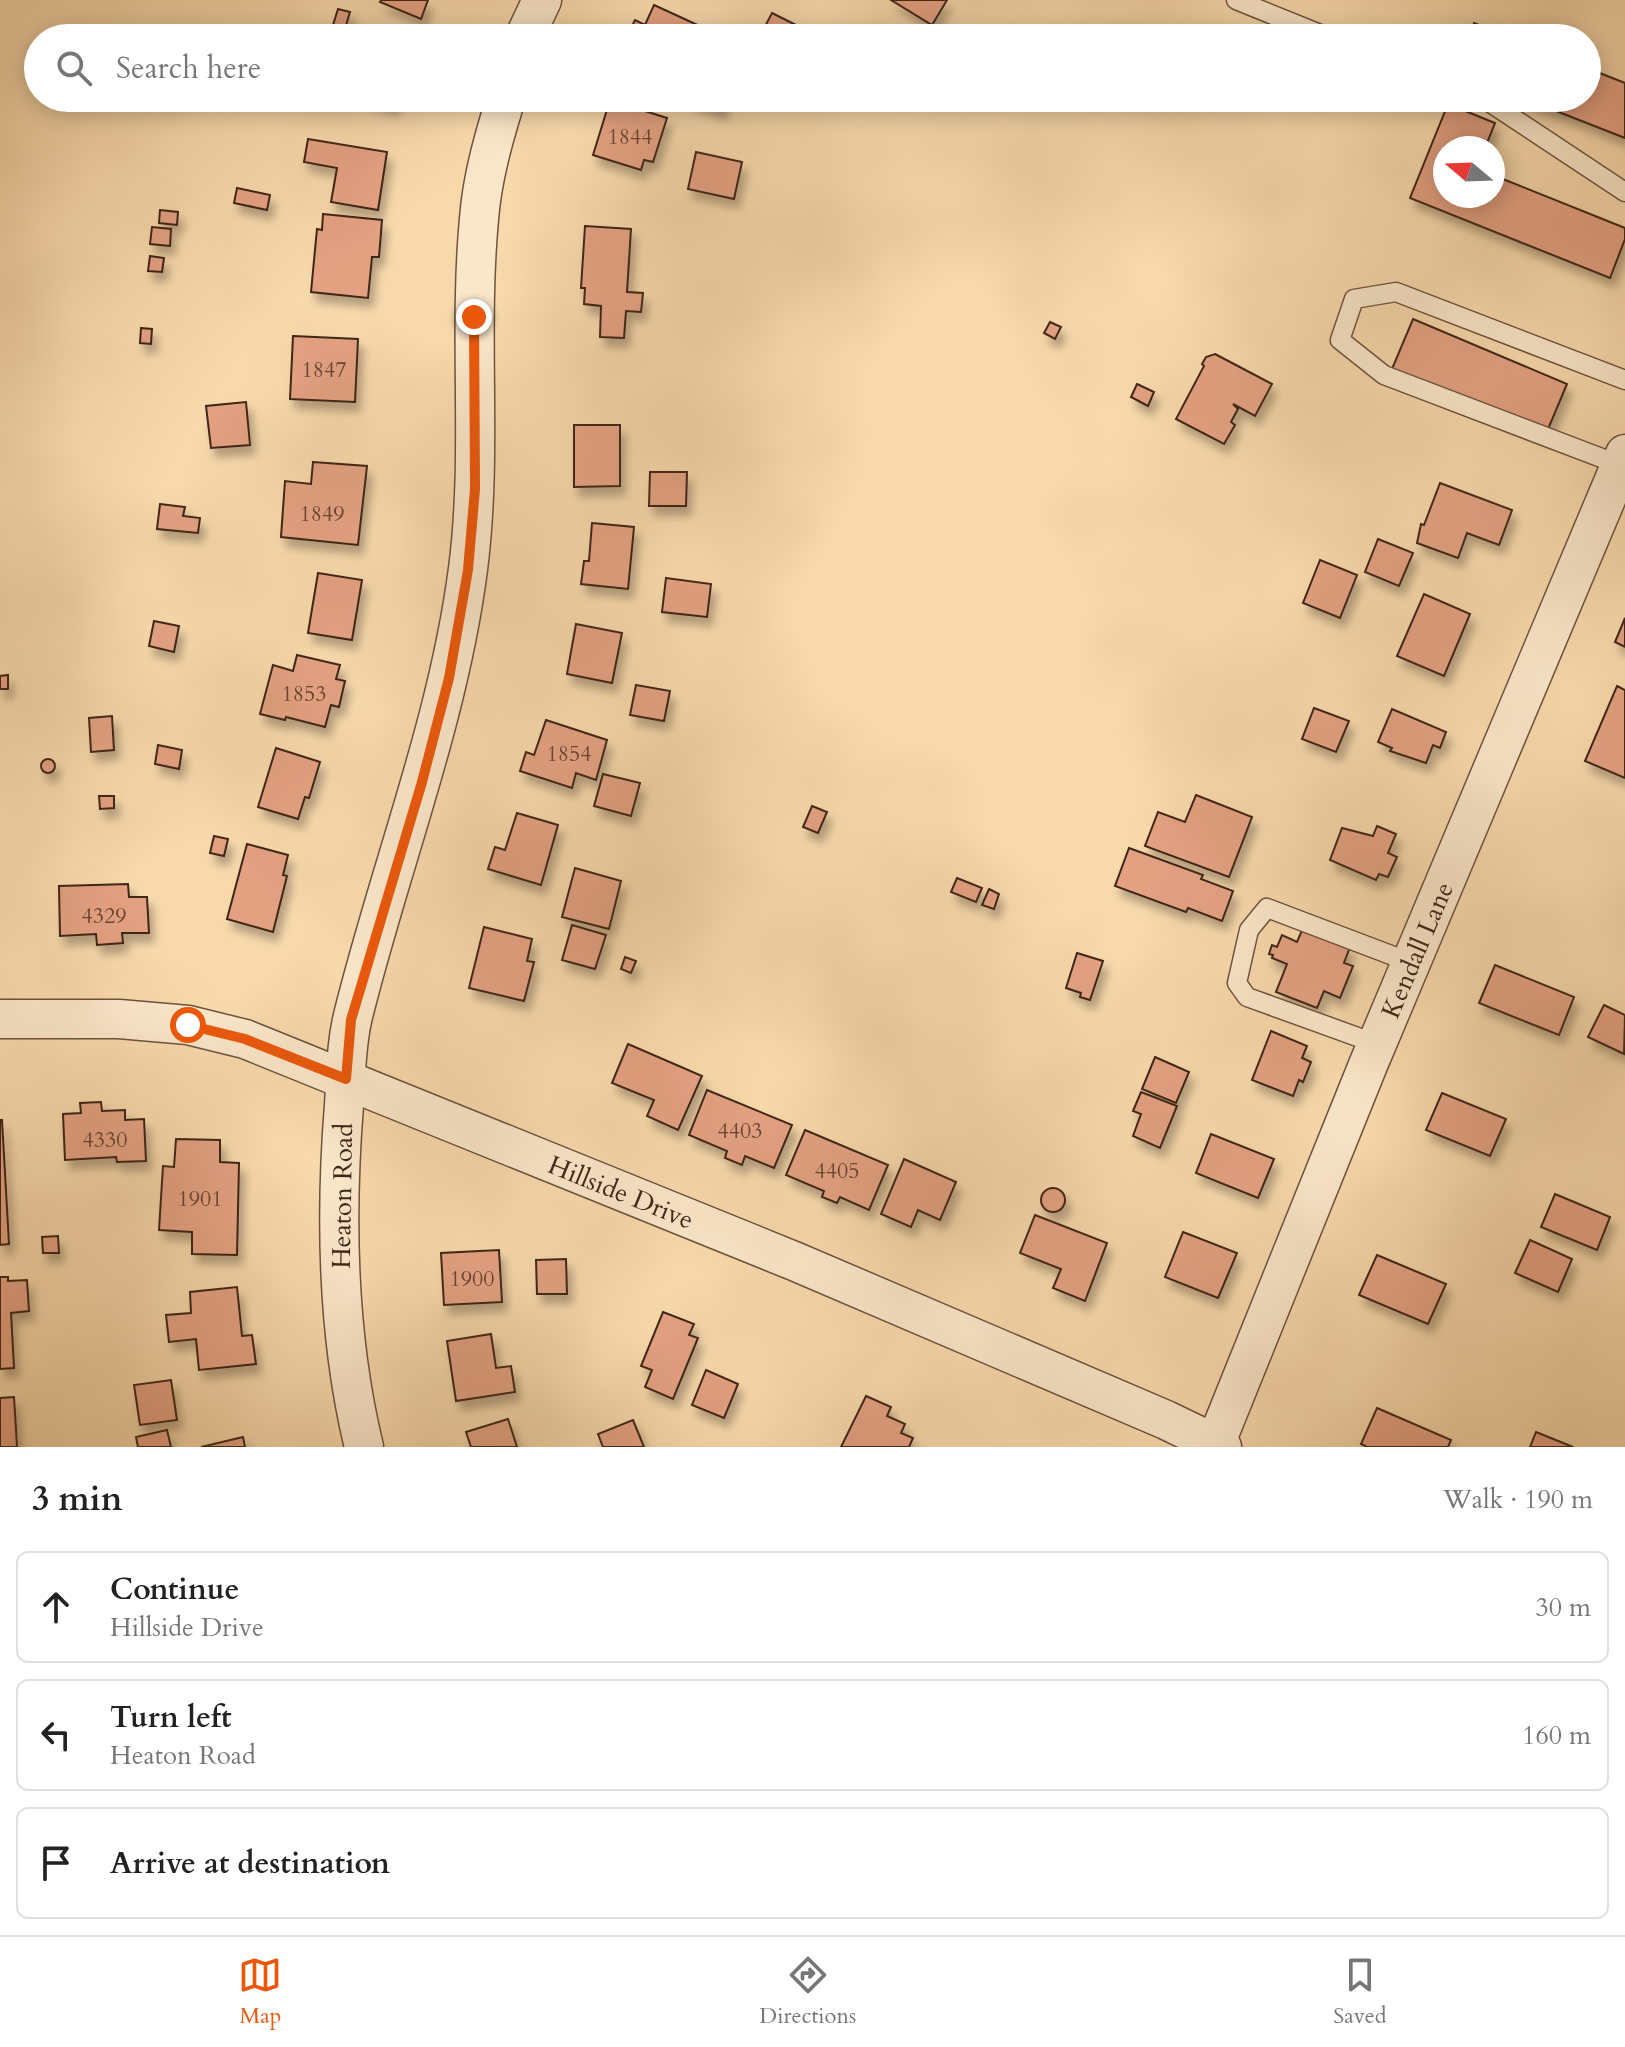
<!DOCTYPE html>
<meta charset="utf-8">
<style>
body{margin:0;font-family:Cardo,serif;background:#f6f6f6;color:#222}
.compass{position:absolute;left:1433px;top:136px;width:72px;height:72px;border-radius:50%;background:#fff;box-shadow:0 4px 20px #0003;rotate:289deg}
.stop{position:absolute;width:24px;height:24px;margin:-18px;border:6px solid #ea580c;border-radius:50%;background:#fff}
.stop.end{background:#ea580c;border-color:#fff;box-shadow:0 2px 8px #0008}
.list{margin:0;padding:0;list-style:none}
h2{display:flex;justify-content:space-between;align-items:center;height:104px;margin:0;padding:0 32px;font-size:34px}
h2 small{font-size:26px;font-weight:400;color:#767676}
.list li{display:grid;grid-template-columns:52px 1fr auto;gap:24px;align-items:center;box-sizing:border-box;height:112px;margin:0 16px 16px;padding:0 16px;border:2px solid #e0e0e0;border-radius:12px}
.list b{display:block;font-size:30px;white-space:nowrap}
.list p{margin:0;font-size:26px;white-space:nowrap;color:#767676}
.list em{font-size:26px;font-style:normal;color:#767676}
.icon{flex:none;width:44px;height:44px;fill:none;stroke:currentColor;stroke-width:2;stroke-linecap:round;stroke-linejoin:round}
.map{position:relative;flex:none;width:1625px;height:1447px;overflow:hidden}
.search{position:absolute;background:#fff;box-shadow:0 4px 20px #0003;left:24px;right:24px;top:24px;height:88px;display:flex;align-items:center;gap:20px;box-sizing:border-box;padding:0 28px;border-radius:44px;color:#767676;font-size:30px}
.sheet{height:488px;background:#fff}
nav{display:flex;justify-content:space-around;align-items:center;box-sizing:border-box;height:112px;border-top:2px solid #e0e0e0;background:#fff;font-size:22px;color:#767676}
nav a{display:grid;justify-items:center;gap:4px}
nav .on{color:#ea580c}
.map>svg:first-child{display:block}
.building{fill:#e3a182;stroke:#3f2619;stroke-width:2;filter:url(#shadow)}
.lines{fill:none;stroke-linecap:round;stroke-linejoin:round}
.service-casing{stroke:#6d533e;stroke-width:21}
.minor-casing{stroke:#6d533e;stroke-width:41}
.service{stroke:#fae6c9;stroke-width:18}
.minor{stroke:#fae6c9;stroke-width:38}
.route{stroke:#ea580c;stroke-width:10}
.labels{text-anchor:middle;stroke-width:6;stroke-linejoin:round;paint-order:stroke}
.number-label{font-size:22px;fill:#684533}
.street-label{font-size:26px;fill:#3f2619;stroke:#fae6c9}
</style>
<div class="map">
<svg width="1625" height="1447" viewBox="0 0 1625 1447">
<defs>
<filter id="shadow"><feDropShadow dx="5" dy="9" stdDeviation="4" flood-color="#0004"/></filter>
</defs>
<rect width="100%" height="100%" fill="#f8d9ac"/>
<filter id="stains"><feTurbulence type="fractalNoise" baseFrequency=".0025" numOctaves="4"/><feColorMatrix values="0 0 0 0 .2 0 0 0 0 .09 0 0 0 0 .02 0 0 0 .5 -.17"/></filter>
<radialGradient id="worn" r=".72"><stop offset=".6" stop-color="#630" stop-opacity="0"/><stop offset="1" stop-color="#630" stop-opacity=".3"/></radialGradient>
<!-- building -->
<g class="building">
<path d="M 381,0 L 428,0 L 421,19 L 380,2 Z"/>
<path d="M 891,0 L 947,0 L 932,25 Z"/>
<path d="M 654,5 L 702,27 L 697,38 L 626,38 L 635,20 L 645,25 Z"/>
<path d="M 338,9 L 350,12 L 345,29 L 333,25 Z"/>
<path d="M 772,13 L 802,28 L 797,38 L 764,38 L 760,36 Z"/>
<path d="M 1474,23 L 1512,38 L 1469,38 Z"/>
<path d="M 1587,68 L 1625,83 L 1625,138 L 1523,98 L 1587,98 Z"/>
<path d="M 364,98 L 395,98 L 393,106 Z"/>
<path d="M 689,98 L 725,98 L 721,111 L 688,100 Z"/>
<path d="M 610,100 L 667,118 L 653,162 L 644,160 L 641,170 L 593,155 Z"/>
<path d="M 1448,104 L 1495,123 L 1485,148 L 1445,148 L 1445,196 L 1493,196 L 1493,175 L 1625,228 L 1625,239 L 1610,278 L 1410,198 Z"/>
<path d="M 308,139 L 387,152 L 378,210 L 331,202 L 337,168 L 304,162 Z"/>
<path d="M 696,152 L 742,162 L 734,199 L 688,189 Z"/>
<path d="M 237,188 L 270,195 L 267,210 L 234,203 Z"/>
<path d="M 160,210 L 178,212 L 177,225 L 159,223 Z"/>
<path d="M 323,214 L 382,220 L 379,257 L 372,257 L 368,298 L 311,292 L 317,229 L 322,230 Z"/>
<path d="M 585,226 L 631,229 L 627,292 L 643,293 L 641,312 L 626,311 L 624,338 L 600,337 L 601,306 L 584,304 L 585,288 L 581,288 Z"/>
<path d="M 152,227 L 171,229 L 170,246 L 150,244 Z"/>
<path d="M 150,256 L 164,258 L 162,272 L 148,271 Z"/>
<path d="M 1413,319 L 1567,384 L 1546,434 L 1392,369 Z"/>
<path d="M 1050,322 L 1061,327 L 1055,339 L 1044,333 Z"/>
<path d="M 141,328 L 152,329 L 151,344 L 140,343 Z"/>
<path d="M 293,336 L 358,339 L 355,402 L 290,399 Z"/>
<path d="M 1215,354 L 1272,384 L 1255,416 L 1233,404 L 1238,409 L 1231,422 L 1235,425 L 1224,444 L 1176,419 L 1204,366 L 1202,364 L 1206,357 Z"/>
<path d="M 1137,384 L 1154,392 L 1148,406 L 1131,397 Z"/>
<path d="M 246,402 L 250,445 L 211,448 L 206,406 Z"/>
<path d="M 574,425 L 620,425 L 620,486 L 574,487 Z"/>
<path d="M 313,462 L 367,466 L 358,545 L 281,537 L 285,481 L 311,484 Z"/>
<path d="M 650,472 L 687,472 L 686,506 L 649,506 Z"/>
<path d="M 1440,483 L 1512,510 L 1499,545 L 1467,533 L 1458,558 L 1417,543 L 1421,524 L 1424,525 Z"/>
<path d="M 160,504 L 185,507 L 183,516 L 200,518 L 198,533 L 157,529 Z"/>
<path d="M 592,523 L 634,527 L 628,589 L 581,584 L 584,561 L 589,561 Z"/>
<path d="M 1378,539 L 1413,553 L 1399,586 L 1365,572 Z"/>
<path d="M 1320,560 L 1357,575 L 1340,618 L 1303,603 Z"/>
<path d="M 318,573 L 362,580 L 352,640 L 308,633 Z"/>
<path d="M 666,578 L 711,584 L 707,617 L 662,612 Z"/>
<path d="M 1424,594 L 1470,614 L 1444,676 L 1397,656 Z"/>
<path d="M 1625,618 L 1625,647 L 1615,642 Z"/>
<path d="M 154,621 L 179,626 L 174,652 L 149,646 Z"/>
<path d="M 576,624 L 622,633 L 612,683 L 567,674 Z"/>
<path d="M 297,655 L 340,665 L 336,679 L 345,681 L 339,707 L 331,705 L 325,727 L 286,717 L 285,720 L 260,714 L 273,665 L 293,671 Z"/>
<path d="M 8,675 L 8,689 L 0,689 L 0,676 Z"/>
<path d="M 636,685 L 670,691 L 664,721 L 630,715 Z"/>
<path d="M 1617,686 L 1625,690 L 1625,778 L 1585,761 Z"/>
<path d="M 1314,708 L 1349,721 L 1336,752 L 1302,739 Z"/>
<path d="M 1392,709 L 1446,732 L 1440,748 L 1433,745 L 1426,763 L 1390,751 L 1392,748 L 1378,742 Z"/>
<path d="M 112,716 L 114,750 L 91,752 L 89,718 Z"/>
<path d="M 546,720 L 607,740 L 596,780 L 576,773 L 572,788 L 520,771 L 526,752 L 534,755 Z"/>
<path d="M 158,745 L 182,750 L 179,769 L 155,764 Z"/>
<path d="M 276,748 L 320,762 L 309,798 L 305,797 L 298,819 L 258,807 Z"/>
<circle cx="48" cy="766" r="7"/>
<path d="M 603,774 L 640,783 L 631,816 L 594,806 Z"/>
<path d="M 1196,795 L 1252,817 L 1229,877 L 1145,846 L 1158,812 L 1185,822 Z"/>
<path d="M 99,796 L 114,796 L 114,808 L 100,809 Z"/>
<path d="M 812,806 L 827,812 L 818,833 L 803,827 Z"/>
<path d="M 517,813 L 558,825 L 541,885 L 488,869 L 495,847 L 505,850 Z"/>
<path d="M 1377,826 L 1396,834 L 1388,853 L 1397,857 L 1388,877 L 1379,874 L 1376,880 L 1330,860 L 1342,828 L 1373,836 Z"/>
<path d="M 214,836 L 228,839 L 224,856 L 210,853 Z"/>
<path d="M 247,844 L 288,855 L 283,875 L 287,876 L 273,932 L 227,919 Z"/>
<path d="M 1129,848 L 1203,875 L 1201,879 L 1233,891 L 1222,921 L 1188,908 L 1186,912 L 1115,886 Z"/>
<path d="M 575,868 L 621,881 L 609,929 L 562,917 Z"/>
<path d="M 957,878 L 982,888 L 976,902 L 951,892 Z"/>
<path d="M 128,884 L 129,897 L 147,897 L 149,933 L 122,933 L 123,943 L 97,945 L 96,934 L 60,936 L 59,886 Z"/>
<path d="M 989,889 L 999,894 L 994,909 L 982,905 Z"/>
<path d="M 572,925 L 606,935 L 595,969 L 562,960 Z"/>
<path d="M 484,927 L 532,939 L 527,961 L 534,962 L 524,1001 L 469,988 Z"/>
<path d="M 1303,928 L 1350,947 L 1344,963 L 1353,966 L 1340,998 L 1324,991 L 1317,1008 L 1276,992 L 1287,964 L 1272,958 L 1273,955 L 1269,954 L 1272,945 L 1277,947 L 1282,935 L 1297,942 Z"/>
<path d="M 1077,953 L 1103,961 L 1090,1000 L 1080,997 L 1081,993 L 1066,988 Z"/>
<path d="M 625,957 L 636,961 L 631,973 L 621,969 Z"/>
<path d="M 1495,965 L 1574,997 L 1559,1035 L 1479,1003 Z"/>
<path d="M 1604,1005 L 1625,1015 L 1624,1054 L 1588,1037 Z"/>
<path d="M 1271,1031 L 1307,1046 L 1302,1058 L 1311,1062 L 1303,1082 L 1299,1080 L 1293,1096 L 1252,1080 Z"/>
<path d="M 628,1044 L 702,1076 L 678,1130 L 647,1116 L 654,1100 L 612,1083 Z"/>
<path d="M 1155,1057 L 1189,1072 L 1176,1103 L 1142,1089 Z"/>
<path d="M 707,1090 L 792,1125 L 774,1168 L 745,1156 L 742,1165 L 725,1158 L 727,1151 L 689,1135 Z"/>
<path d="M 1141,1092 L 1177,1106 L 1160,1148 L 1133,1136 L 1141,1114 L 1133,1111 Z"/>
<path d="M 1442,1093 L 1506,1119 L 1490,1156 L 1426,1130 Z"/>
<path d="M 101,1102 L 102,1111 L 125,1110 L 125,1120 L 144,1119 L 146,1161 L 117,1162 L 116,1157 L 65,1160 L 63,1114 L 81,1113 L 80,1103 Z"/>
<path d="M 0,1120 L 2,1120 L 9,1244 L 0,1245 Z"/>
<path d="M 805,1130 L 888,1165 L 869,1210 L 840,1197 L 837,1203 L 822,1197 L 824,1191 L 786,1175 Z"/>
<path d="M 1211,1134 L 1274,1159 L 1258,1198 L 1196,1173 Z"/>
<path d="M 176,1139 L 220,1140 L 220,1162 L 239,1163 L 237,1255 L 192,1254 L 192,1232 L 159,1230 L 163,1166 L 174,1167 Z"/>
<path d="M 904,1159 L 956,1182 L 940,1220 L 918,1210 L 911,1227 L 881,1214 Z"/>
<circle cx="1053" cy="1200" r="12"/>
<path d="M 1555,1194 L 1610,1217 L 1597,1250 L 1541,1227 Z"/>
<path d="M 1035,1215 L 1107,1243 L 1085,1301 L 1053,1288 L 1061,1269 L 1020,1253 Z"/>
<path d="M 1183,1232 L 1237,1253 L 1218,1298 L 1165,1277 Z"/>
<path d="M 58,1236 L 59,1253 L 43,1253 L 42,1237 Z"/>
<path d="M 1530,1240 L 1572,1259 L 1558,1292 L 1515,1273 Z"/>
<path d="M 499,1250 L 502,1302 L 444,1305 L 441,1253 Z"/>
<path d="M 1377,1255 L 1446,1284 L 1428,1324 L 1359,1295 Z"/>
<path d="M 566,1259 L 567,1294 L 537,1294 L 536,1260 Z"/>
<path d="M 0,1277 L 8,1277 L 8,1281 L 27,1280 L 29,1311 L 11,1313 L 14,1368 L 0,1369 Z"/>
<path d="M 237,1287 L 242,1336 L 252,1335 L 256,1364 L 199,1370 L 196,1339 L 169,1342 L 166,1315 L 191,1313 L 190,1292 Z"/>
<path d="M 663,1312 L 694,1324 L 689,1335 L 698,1338 L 673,1399 L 645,1387 L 652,1370 L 641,1366 Z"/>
<path d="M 491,1334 L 496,1368 L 511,1366 L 515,1392 L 456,1401 L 447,1341 Z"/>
<path d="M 706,1370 L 738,1384 L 724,1418 L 692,1405 Z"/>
<path d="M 171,1380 L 177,1420 L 140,1425 L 134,1385 Z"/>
<path d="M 866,1396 L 891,1407 L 887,1416 L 905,1424 L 901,1433 L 913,1438 L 909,1447 L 841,1447 Z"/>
<path d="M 14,1397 L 17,1447 L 0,1447 L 0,1398 Z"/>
<path d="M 1377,1408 L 1451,1440 L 1448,1447 L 1367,1447 L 1361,1444 Z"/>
<path d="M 508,1419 L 517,1447 L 471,1447 L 466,1432 Z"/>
<path d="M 633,1420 L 644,1447 L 603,1447 L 598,1434 Z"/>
<path d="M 167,1430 L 171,1447 L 138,1447 L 136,1437 Z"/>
<path d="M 1536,1432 L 1573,1447 L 1530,1447 Z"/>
<path d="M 243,1437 L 245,1447 L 201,1447 Z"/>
</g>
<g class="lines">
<defs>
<g id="service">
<path d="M 1236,0 L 1330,38"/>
<path d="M 1479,98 L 1489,102 L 1625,192"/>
<path d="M 1620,465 L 1384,375 L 1340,340 L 1354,299 L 1396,292 L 1625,380"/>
<path d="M 1377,1044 L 1247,997 L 1237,983 L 1249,930 L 1267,908 L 1412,963"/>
</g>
<g id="minor">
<path d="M 524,38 L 542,0"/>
<path d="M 0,1019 L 119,1019 L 188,1025 L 245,1039 L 794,1261 L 1166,1420 L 1222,1447"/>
<path d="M 364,1447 C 337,1336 335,1218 344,1105 C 346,1076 346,1044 353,1016 C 390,866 448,723 468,569 C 483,453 468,336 479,219 C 482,178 494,137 506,98"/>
<path d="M 1214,1447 L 1368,1065 L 1625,454"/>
</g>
</defs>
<!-- service casing -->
<use href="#service" class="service-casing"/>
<!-- minor casing -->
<use href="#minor" class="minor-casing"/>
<!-- service -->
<use href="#service" class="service"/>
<!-- minor -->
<use href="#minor" class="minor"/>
</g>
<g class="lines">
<!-- route -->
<path class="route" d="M 188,1025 L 245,1039 L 346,1079 L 351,1020 L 422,782 L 449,678 L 468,570 L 475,489 L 474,317"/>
</g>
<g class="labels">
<!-- number labels -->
<g class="number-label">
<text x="630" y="144">1844</text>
<text x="324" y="377">1847</text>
<text x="322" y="521">1849</text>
<text x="304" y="701">1853</text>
<text x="569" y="761">1854</text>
<text x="104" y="923">4329</text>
<text x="740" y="1138">4403</text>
<text x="105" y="1147">4330</text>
<text x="837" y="1178">4405</text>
<text x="200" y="1206">1901</text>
<text x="472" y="1286">1900</text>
</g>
<!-- street labels -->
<g class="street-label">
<text transform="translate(1417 950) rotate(-67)" y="9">Kendall Lane</text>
<text transform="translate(621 1192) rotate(22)" y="9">Hillside Drive</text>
<text transform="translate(342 1196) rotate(-89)" y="9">Heaton Road</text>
</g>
</g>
<rect width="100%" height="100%" filter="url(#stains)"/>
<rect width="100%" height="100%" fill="url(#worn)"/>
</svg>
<svg class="compass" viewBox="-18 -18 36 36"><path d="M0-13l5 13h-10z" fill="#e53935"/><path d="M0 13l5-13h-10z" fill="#767676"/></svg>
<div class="stop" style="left:188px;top:1025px"></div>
<div class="stop end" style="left:474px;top:317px"></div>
<div class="search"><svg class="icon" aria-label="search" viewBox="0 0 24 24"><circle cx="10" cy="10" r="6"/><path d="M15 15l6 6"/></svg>Search here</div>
</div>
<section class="sheet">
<h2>3 min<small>Walk · 190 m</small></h2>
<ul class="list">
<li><svg class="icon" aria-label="ahead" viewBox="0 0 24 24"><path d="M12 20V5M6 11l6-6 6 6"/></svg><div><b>Continue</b><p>Hillside Drive</p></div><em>30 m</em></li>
<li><svg class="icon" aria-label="left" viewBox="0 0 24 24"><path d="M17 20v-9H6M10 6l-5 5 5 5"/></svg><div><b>Turn left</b><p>Heaton Road</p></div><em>160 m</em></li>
<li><svg class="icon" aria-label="arrive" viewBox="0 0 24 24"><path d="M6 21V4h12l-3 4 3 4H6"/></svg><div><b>Arrive at destination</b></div></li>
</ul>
</section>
<nav>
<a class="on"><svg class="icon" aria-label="map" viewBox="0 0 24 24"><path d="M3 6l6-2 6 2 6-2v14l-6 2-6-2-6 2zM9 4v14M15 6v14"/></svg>Map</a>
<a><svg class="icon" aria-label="directions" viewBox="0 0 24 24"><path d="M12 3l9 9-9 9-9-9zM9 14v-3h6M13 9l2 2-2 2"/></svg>Directions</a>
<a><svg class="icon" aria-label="saved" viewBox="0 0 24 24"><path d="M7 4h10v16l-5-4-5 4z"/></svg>Saved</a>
</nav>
